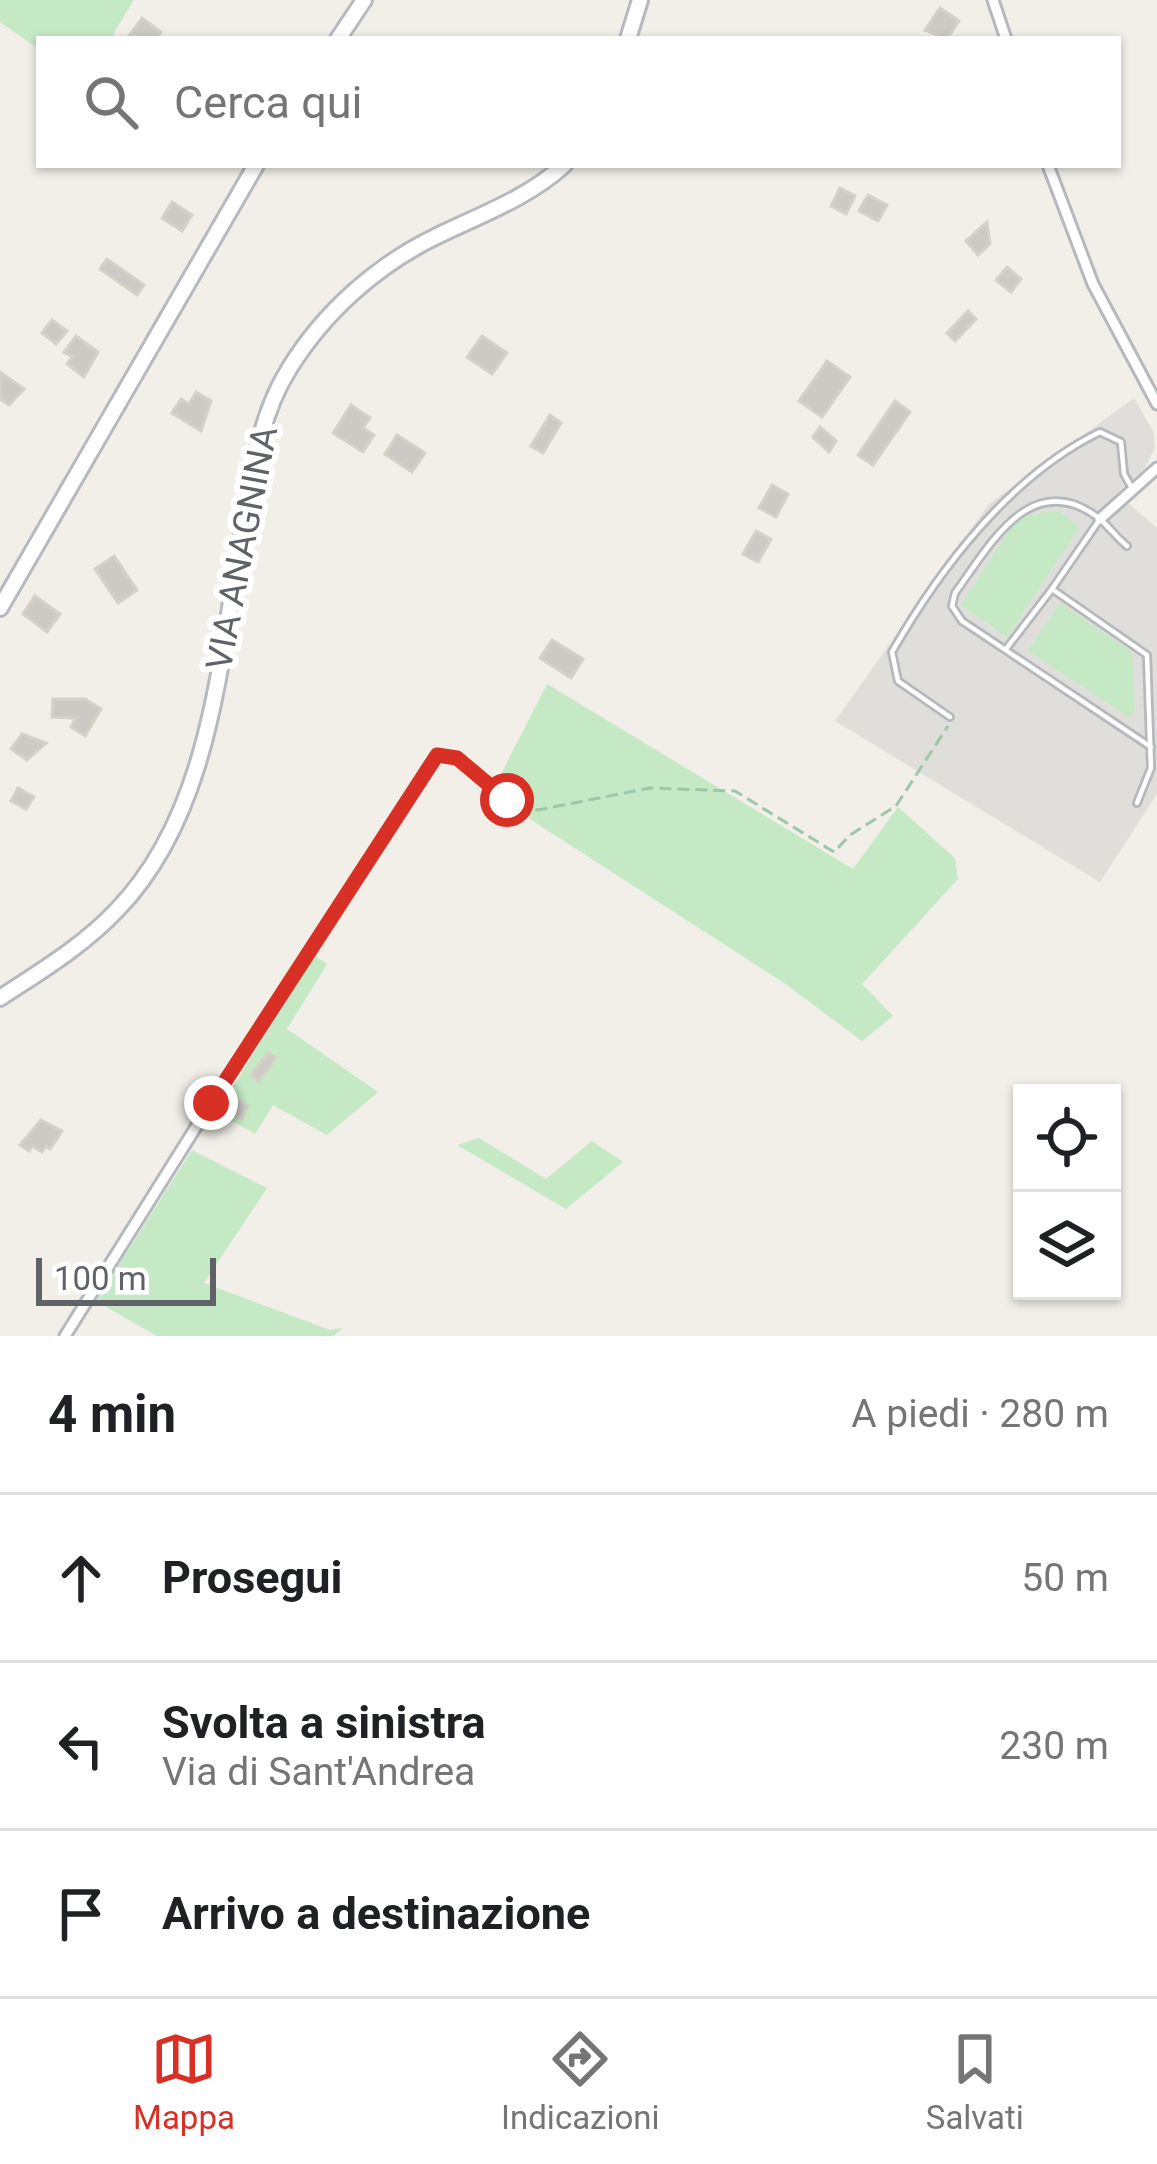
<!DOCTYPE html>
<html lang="it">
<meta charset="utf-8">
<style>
body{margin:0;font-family:Roboto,sans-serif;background:#f2f2f2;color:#202124}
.controls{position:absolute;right:36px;bottom:36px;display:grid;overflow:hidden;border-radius:0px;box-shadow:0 3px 9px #0004}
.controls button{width:108px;height:108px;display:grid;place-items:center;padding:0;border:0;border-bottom:3px solid #e0e0e0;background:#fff;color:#202124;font:60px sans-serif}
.scale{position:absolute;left:36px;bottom:30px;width:180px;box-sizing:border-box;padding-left:12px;border:6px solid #5f6368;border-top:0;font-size:33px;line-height:42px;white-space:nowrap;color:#5f6368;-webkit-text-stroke:9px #fff;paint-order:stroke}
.stop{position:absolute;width:36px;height:36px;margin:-27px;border:9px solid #d93025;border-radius:50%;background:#fff}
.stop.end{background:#d93025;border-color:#fff;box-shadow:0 3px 12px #0008}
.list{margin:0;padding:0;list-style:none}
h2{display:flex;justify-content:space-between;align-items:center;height:156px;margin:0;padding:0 48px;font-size:51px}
h2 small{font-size:39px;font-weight:400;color:#757577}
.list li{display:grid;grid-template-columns:78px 1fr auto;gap:36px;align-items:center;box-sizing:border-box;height:168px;padding:0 48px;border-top:3px solid #e0e0e0}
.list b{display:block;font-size:45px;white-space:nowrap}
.list p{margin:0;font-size:39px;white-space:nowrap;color:#757577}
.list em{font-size:39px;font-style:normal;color:#757577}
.icon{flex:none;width:66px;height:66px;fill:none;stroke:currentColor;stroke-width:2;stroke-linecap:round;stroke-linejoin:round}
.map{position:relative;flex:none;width:1157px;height:1336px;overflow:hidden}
.search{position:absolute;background:#fff;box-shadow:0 3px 9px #0004;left:36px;right:36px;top:36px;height:132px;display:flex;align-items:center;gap:30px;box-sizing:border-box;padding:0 42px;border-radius:0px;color:#757577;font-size:45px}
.sheet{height:660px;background:#fff}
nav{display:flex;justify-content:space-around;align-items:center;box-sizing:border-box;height:168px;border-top:3px solid #e0e0e0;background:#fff;font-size:33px;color:#757577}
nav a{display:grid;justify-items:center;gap:6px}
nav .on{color:#d93025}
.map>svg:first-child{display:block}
.industrial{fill:#e0deda}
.green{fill:#c5e8c5}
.building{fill:#cccac5;stroke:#d6d1c6;stroke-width:3}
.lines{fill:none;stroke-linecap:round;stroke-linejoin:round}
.service-casing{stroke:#b5b8bc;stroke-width:10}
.minor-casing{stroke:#b5b8bc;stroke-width:15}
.secondary-casing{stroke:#b6babf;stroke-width:20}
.path{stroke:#9cc7a9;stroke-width:3;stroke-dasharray:12 6;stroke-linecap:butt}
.service{stroke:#fff;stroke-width:4.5}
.minor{stroke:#fff;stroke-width:9}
.secondary{stroke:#fff;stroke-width:14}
.route{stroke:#d93025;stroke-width:15}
.labels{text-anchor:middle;stroke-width:12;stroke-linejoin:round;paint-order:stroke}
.street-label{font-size:36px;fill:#5f6368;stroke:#fff}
</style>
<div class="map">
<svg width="1157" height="1336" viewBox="0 0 1157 1336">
<rect width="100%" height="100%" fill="#f1efe8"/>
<!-- industrial -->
<path class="industrial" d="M 1134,398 L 1154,433 L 1155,448 L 1145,468 L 1117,493 L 1157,528 L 1157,794 L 1100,882 L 835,721 L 989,504 Z"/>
<!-- green -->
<g class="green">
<path d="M 0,0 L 134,0 L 113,34 L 116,39 L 39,39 L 39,49 L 0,22 Z"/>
<path d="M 1058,510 L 1079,528 L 1007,637 L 961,605 L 1017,517 Z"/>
<path d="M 1060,603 L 1132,652 L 1135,711 L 1129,717 L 1028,651 Z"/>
<path d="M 547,684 L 853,869 L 898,807 L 955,858 L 958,879 L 862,984 L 893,1016 L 862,1041 L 784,983 L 491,794 Z"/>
<path d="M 315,956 L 327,964 L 287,1029 L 378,1092 L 327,1135 L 273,1105 L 255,1134 L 217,1112 Z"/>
<path d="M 479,1138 L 546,1179 L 592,1141 L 623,1162 L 566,1209 L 457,1145 Z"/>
<path d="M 192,1150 L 267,1188 L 204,1283 L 330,1330 L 343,1328 L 334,1336 L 157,1336 L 96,1301 Z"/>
</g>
<!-- building -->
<g class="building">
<path d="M 940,8 L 959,21 L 947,39 L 925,30 Z"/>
<path d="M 142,18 L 161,32 L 156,39 L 129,36 Z"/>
<path d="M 840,188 L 855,196 L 846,214 L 831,206 Z"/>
<path d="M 868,195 L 887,205 L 878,221 L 859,211 Z"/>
<path d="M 172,202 L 192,215 L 182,231 L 162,218 Z"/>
<path d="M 987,222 L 990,244 L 978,255 L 966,241 Z"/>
<path d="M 107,259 L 144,285 L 137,295 L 100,269 Z"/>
<path d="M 1007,267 L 1021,279 L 1011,292 L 996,280 Z"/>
<path d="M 968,311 L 976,319 L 955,341 L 947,333 Z"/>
<path d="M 52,320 L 67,331 L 56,344 L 42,333 Z"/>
<path d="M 76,336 L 98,352 L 84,377 L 67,364 L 72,357 L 64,352 Z"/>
<path d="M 482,336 L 507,353 L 492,374 L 467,357 Z"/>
<path d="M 827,361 L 850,377 L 822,417 L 799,401 Z"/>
<path d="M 0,372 L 24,389 L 9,405 L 0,399 Z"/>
<path d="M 196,392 L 211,401 L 201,431 L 172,413 L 181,399 L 189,404 Z"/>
<path d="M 895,401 L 910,412 L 873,465 L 858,455 Z"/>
<path d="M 351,405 L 370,418 L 363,428 L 374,435 L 363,452 L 333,433 Z"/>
<path d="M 550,415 L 561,423 L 543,453 L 531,446 Z"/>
<path d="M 820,427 L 836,441 L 829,452 L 813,437 Z"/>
<path d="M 397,435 L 425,453 L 412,472 L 385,454 Z"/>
<path d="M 772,485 L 788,494 L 776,517 L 759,508 Z"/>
<path d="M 756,531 L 771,539 L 758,562 L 743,554 Z"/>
<path d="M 114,556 L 137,590 L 118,603 L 95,569 Z"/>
<path d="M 35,596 L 60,614 L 47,632 L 23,614 Z"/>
<path d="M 552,640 L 583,659 L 571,678 L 540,658 Z"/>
<path d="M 53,699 L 85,699 L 101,709 L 85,736 L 71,727 L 76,718 L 52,717 Z"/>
<path d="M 22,734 L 46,743 L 27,760 L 11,749 Z"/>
<path d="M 18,788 L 34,797 L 26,809 L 11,801 Z"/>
<path d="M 268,1053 L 276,1058 L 259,1081 L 251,1075 Z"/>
<path d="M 227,1095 L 248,1106 L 241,1119 L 220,1107 Z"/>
<path d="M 41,1120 L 62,1131 L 50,1149 L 46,1146 L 42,1152 L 32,1146 L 29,1151 L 20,1145 Z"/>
</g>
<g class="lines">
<defs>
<g id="service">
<path d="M 1100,519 L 1052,589 L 1147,655 L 1151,768 L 1137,803"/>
<path d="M 1127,546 C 1117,538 1109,527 1100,519 C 1031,465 989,547 955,593 L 952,606 L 962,621 L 1151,747"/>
<path d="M 1006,649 L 1052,589"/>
<path d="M 950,717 L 898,681 L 892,652 C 940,568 1011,475 1100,432 L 1121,442 L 1124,474 L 1132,488"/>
</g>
<g id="minor">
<path d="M 993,0 L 1006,39"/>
<path d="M 1048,165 L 1093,284 L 1157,404"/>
<path d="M 1100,519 L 1157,468"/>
<path d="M 65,1336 L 211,1103"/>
</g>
<g id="secondary">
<path d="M 338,39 L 364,0"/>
<path d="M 628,39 L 640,0"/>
<path d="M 0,608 L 256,165"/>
<path d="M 0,998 C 41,971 83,946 117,910 C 211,813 219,661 242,535 C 252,478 258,418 289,369 C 324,312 377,265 437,236 C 480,215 528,198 564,165"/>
</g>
</defs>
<!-- service casing -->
<use href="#service" class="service-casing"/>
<!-- minor casing -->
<use href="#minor" class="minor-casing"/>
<!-- secondary casing -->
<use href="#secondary" class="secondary-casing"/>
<!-- path -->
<path class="path" d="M 215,1096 L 438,755 L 457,758 L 507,800 L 538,810 L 650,788 L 735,791 L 834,852 L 850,835 L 896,806 L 948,726"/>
<!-- service -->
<use href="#service" class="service"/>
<!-- minor -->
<use href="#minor" class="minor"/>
<!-- secondary -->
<use href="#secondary" class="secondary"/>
</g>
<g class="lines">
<!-- route -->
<path class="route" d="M 211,1103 L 437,755 L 457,758 L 507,800"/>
</g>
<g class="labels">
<!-- street labels -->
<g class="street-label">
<text transform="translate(241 548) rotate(-79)" y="13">VIA ANAGNINA</text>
</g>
</g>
</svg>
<div class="controls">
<button><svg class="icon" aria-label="locate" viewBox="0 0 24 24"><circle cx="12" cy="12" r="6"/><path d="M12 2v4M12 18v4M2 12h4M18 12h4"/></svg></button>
<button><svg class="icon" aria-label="layers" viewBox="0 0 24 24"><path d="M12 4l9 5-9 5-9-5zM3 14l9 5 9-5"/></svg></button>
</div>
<div class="scale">100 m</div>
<div class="stop" style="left:507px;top:800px"></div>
<div class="stop end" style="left:211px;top:1103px"></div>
<div class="search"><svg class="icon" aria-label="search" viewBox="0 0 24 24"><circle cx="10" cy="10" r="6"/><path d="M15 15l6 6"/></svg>Cerca qui</div>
</div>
<section class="sheet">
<h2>4 min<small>A piedi · 280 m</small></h2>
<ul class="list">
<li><svg class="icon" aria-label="ahead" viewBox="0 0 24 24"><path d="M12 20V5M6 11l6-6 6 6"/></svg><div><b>Prosegui</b></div><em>50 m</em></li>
<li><svg class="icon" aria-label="left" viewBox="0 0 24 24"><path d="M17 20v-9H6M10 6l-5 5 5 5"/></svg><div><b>Svolta a sinistra</b><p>Via di Sant'Andrea</p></div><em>230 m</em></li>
<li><svg class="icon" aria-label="arrive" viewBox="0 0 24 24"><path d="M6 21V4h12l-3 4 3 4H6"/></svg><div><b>Arrivo a destinazione</b></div></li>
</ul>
</section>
<nav>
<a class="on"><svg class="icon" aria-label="map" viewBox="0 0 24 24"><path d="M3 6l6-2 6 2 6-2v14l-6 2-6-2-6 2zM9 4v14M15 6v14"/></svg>Mappa</a>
<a><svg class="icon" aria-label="directions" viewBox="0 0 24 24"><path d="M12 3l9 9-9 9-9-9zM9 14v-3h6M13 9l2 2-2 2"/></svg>Indicazioni</a>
<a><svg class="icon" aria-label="saved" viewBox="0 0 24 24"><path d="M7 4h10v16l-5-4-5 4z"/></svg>Salvati</a>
</nav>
